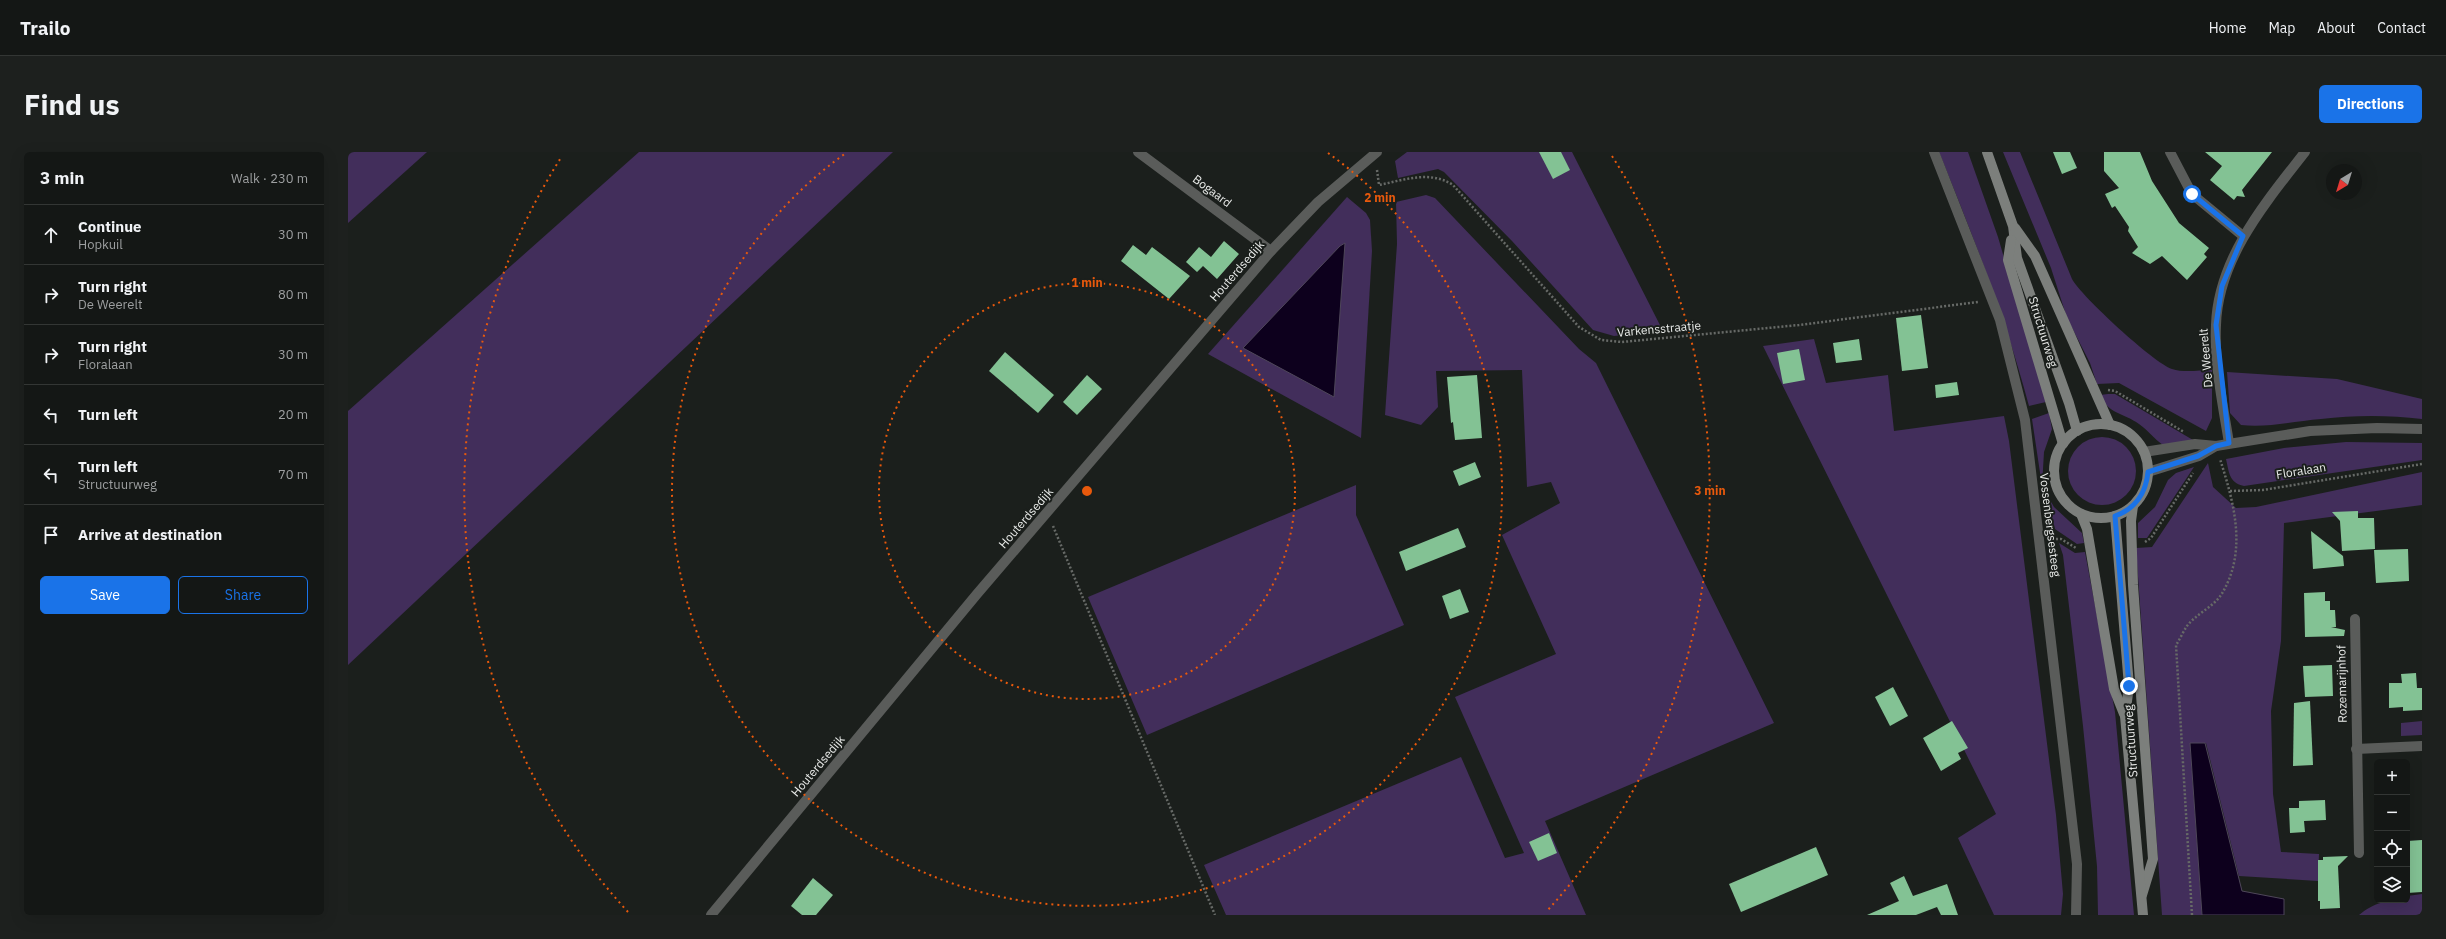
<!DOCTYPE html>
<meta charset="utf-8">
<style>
body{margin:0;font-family:"IBM Plex Sans",sans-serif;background:#1d201e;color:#f1f3f6}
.controls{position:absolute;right:12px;bottom:12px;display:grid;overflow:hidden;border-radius:6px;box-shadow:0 4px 16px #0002}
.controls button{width:36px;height:36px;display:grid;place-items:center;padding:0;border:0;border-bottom:1px solid #333634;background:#141715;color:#f1f3f6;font:20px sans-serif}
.compass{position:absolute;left:1978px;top:12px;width:36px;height:36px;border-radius:50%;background:#141715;box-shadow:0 4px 16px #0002;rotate:218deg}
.stop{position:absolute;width:12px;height:12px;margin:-9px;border:3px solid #1a73e8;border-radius:50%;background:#fff}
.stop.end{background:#1a73e8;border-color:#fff;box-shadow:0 1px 4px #0008}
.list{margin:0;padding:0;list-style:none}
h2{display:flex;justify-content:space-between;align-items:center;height:52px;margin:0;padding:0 16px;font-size:17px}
h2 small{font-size:13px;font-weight:400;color:#9d9fa0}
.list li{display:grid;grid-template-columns:26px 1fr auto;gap:12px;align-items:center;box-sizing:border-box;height:60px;padding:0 16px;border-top:1px solid #333634}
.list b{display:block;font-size:15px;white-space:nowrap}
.list p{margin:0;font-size:13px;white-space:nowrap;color:#9d9fa0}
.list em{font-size:13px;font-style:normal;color:#9d9fa0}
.actions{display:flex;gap:8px;padding:12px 16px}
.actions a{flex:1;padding:9px 0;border:1px solid #1a73e8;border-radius:6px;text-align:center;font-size:14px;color:#1a73e8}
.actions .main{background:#1a73e8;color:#fff}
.icon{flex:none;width:22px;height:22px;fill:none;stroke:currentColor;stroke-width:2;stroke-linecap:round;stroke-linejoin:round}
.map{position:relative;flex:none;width:2074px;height:763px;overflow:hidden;border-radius:6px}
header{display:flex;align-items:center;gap:24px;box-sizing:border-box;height:56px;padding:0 20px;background:#141715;border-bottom:1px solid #333634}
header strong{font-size:19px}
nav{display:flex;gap:22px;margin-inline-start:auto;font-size:14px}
.intro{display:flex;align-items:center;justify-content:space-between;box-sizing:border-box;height:96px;padding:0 24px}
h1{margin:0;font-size:28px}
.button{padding:10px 18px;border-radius:6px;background:#1a73e8;color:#fff;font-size:14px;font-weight:700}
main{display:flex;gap:24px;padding:0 24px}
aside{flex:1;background:#141715;border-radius:6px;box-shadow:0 4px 16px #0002}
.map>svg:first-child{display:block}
.green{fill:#422e5b}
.water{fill:#0d001d;stroke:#4f475a}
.building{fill:#83c294}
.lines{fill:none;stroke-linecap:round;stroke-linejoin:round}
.path{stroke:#676a67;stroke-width:2.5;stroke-dasharray:2 2;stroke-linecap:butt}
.street{stroke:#5a5c5a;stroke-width:10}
.secondary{stroke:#7c7f7c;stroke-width:10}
.route{stroke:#1a73e8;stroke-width:5}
.ring{fill:none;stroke:#e8590c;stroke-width:2;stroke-dasharray:2 4}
.labels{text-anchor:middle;stroke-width:4;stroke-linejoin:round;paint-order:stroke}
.street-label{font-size:12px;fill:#eaecea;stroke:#1b1f1c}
.centre{fill:#e8590c;stroke:#1b1f1c;stroke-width:2}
.ring-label{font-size:12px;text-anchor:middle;font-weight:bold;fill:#e8590c;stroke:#1b1f1c;stroke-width:4;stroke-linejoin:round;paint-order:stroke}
</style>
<header>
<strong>Trailo</strong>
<nav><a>Home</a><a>Map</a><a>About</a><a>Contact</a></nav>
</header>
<div class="intro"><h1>Find us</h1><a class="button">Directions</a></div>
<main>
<aside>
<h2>3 min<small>Walk · 230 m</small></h2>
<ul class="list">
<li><svg class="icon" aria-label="ahead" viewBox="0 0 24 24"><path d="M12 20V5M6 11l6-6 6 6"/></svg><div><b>Continue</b><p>Hopkuil</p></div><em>30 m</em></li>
<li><svg class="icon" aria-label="right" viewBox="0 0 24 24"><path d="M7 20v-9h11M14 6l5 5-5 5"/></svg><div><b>Turn right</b><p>De Weerelt</p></div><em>80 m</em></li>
<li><svg class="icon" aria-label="right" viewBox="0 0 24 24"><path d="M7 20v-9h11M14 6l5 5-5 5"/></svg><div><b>Turn right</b><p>Floralaan</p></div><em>30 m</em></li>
<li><svg class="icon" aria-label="left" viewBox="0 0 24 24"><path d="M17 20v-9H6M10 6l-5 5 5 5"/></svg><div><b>Turn left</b></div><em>20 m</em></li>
<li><svg class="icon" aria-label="left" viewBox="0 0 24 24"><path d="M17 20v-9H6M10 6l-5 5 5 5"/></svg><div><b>Turn left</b><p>Structuurweg</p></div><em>70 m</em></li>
<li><svg class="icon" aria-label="arrive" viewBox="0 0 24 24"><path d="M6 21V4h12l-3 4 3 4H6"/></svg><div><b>Arrive at destination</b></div></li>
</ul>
<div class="actions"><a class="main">Save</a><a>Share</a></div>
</aside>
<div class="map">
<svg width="2074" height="763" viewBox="0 0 2074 763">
<rect width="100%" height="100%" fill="#1b1f1c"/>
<!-- green -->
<g class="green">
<path d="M 0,0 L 79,0 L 0,71 Z"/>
<path d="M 291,0 L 545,0 L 0,513 L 0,259 Z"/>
<path d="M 1059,0 L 1224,0 L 1315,179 L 1266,184 L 1245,178 L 1164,89 L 1096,20 L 1090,17 L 1050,26 L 1047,9 Z"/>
<path d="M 1591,0 L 1620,0 L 1650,85 L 1698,250 L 1681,254 C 1658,167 1625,84 1591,0 Z"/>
<path d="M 1655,0 L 1672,0 L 1724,127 C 1733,144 1806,211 1824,217 C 1836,221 1851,218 1864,218 L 1864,266 L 1858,279 L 1771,231 L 1749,232 L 1742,211 L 1719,166 L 1703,116 Z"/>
<path d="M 1078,43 L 1087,46 L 1231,197 L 1248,211 L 1426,571 L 1197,669 L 1238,763 L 878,763 L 856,713 L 1113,605 L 1157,706 L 1176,701 L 1107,545 L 1208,502 L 1154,383 L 1212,351 L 1203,330 L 1179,335 L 1174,218 L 1088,219 L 1090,255 L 1073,273 L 1037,263 L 1049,92 L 1048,50 Z"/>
<path d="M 999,45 L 1018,61 L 1022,68 L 1024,99 L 1013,286 L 860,202 Z"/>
<path d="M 1466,187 L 1478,231 L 1540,223 L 1546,279 L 1656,264 L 1661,289 L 1708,663 L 1715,742 L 1713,763 L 1646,763 L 1610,686 L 1648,662 L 1415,194 Z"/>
<path d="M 1879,220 L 1989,227 L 2074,247 L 2074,267 C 2041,263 2006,263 1973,267 C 1947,269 1920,276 1893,273 L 1882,261 Z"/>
<path d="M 1760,242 L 1767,242 L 1845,288 L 1815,293 C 1806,287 1800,278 1791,272 C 1776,261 1760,262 1752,243 Z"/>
<path d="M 1701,261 L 1704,277 L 1696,300 L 1694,334 L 1706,355 L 1734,381 L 1736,391 L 1729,392 L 1707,377 L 1694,334 L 1684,267 Z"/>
<circle cx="1754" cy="319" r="34"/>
<path d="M 1998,290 L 2074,291 L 2074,308 L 1896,334 C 1881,331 1881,320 1878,307 L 1936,296 Z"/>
<path d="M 1860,311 L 1865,335 L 1888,356 L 1908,355 L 2074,320 L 2074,353 L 1936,371 L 1933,489 L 1923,559 L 1925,642 L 1933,700 L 1971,702 L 1970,729 L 1891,724 L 1858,591 L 1842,591 L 1854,763 L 1814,763 L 1788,396 L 1804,395 Z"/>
<path d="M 1846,315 L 1799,386 L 1790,386 L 1790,371 L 1807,355 L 1820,328 L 1828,321 Z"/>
<path d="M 1008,333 L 1008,363 L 1056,473 L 799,583 L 740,445 Z"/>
<path d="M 1711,391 L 1727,401 L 1737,400 L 1767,560 L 1786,763 L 1750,763 L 1749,714 L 1735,574 L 1715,403 Z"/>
<path d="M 2074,569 L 2074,583 L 2053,584 L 2053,571 Z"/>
<path d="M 2074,742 L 2074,763 L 2011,763 C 2027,750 2039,748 2059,748 L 2059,744 Z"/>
</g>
<!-- water -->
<g class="water">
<path d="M 997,91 L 986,245 L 895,196 L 992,94 Z"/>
<path d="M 1842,591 L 1857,591 L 1894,739 L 1936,747 L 1936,763 L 1854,763 Z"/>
</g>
<!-- building -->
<g class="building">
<path d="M 1191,0 L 1213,0 L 1222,18 L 1205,27 Z"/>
<path d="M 1705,0 L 1722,0 L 1729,16 L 1714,22 Z"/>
<path d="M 1756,0 L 1792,0 L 1804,29 L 1831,71 L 1861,96 L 1856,102 L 1859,105 L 1839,128 L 1814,104 L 1802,112 L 1784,101 L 1790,95 L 1780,79 L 1781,75 L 1767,54 L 1764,56 L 1757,42 L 1771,36 L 1756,19 Z"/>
<path d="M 1857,0 L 1924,0 L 1894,38 L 1897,45 L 1889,44 L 1886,48 L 1862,28 L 1874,14 Z"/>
<path d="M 876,89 L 891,102 L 869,127 L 855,114 L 849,120 L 838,110 L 851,95 L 863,105 Z"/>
<path d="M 785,93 L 798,103 L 804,95 L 842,124 L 821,147 L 773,109 Z"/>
<path d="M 1573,163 L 1580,216 L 1554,219 L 1548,166 Z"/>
<path d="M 1511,187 L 1514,208 L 1488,211 L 1485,191 Z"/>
<path d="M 1451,197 L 1457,228 L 1435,232 L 1429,201 Z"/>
<path d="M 657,200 L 706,243 L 690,261 L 641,219 Z"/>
<path d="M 739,223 L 754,237 L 729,263 L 715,250 Z"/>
<path d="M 1129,223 L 1134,286 L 1107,288 L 1105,270 L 1103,271 L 1099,225 Z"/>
<path d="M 1609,230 L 1611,243 L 1588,246 L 1587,233 Z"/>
<path d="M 1127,310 L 1133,325 L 1111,334 L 1105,319 Z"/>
<path d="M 2010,359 L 2010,366 L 2026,366 L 2027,397 L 1994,399 L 1992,369 L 1984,360 Z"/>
<path d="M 1110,376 L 1118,395 L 1058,419 L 1051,400 Z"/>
<path d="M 1963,379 L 1995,404 L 1996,414 L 1965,417 Z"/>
<path d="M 2060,397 L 2061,429 L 2028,431 L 2026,398 Z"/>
<path d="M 1112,437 L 1121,460 L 1102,467 L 1094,444 Z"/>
<path d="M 1977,440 L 1977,449 L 1982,449 L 1982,458 L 1987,458 L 1988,475 L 1983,475 L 1997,478 L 1996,484 L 1957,485 L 1956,441 Z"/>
<path d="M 1984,513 L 1985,544 L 1957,545 L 1955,514 Z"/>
<path d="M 2068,521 L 2069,536 L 2074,536 L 2074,558 L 2055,559 L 2055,555 L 2041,556 L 2041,531 L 2054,531 L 2053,522 Z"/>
<path d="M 1545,535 L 1560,564 L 1542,574 L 1527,545 Z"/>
<path d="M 1962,549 L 1965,613 L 1945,614 L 1946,551 Z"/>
<path d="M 1604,569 L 1620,596 L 1610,601 L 1613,607 L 1593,619 L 1575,586 Z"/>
<path d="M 1977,648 L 1978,668 L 1956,669 L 1957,680 L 1942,681 L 1941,656 L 1951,656 L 1951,649 Z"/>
<path d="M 1201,681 L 1209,701 L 1190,709 L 1181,690 Z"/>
<path d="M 2074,688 L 2074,740 L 2059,741 L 2059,689 Z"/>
<path d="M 1468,695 L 1480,723 L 1393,760 L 1381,732 Z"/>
<path d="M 2000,704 L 1990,714 L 1992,756 L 1972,757 L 1972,749 L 1970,749 L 1970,708 L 1975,708 L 1975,705 Z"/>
<path d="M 1556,724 L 1565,744 L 1599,732 L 1610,763 L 1593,763 L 1589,755 L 1568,763 L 1519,763 L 1551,749 L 1542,731 Z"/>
<path d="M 465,726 L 485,743 L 468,763 L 454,763 L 443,754 Z"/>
</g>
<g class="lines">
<!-- path -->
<g class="path">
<path d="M 1029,18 L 1031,33 C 1056,28 1082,18 1105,33 L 1231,175 L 1253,188 L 1274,190 L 1451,173 L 1630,150"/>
<path d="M 1760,238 L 1767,239 L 1836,280"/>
<path d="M 1882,339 L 1915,338 L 2074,312"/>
<path d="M 705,374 L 867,763"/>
<path d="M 1704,387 L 1713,387 L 1728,396"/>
<path d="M 1797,390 L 1803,386 L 1845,321"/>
<path d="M 1844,763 L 1828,493 C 1832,487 1835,480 1839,474 C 1848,462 1865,455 1873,443 C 1900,400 1886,351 1872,307"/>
</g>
<!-- street -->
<g class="street">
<path d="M 790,0 L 923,99"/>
<path d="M 1586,0 L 1652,168 L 1677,268 L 1729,712 L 1728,763"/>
<path d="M 1822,0 L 1844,42 L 1895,84"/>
<path d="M 1881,291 C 1875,253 1866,212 1868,173 C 1870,106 1918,50 1957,0"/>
<path d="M 1796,300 L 1847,292 L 1868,294 L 1962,279 L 2029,276 L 2074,277"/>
<path d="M 1800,320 L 1851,304 L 1868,294"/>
<path d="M 2007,467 L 2011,701"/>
<path d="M 2008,597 L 2074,594"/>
<path d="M 363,763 L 629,442 L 923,99 L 970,50 L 1029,0"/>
</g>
<!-- secondary -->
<g class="secondary">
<path d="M 1639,0 L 1665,74 L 1669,106 L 1721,251 L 1729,279"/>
<path d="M 1667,76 L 1687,104 L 1762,273"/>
<path d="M 1663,88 L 1660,108 L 1715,292"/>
<circle cx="1753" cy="319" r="47"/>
<path d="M 1785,354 L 1783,369 L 1785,433 L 1805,707 L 1794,743"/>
<path d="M 1733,362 L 1739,377 L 1766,537 L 1776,562"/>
<path d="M 1767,364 L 1781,534 L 1777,564 L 1795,763"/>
</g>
</g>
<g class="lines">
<!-- route -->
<path class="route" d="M 1781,534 L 1767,364 C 1787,357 1798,341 1800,320 L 1850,304 L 1868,294 L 1881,291 L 1868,173 L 1874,134 L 1895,84 L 1844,42"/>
</g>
<!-- distance rings -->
<g class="ring">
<circle cx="739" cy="339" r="208"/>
<path d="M980 1A415 415 0 1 1 498 1"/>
<path d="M280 760A623 623 0 0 1 214 4M1264 4A623 623 0 0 1 1198 760"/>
</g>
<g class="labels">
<!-- street labels -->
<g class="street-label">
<text transform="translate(864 39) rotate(37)" y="4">Bogaard</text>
<text transform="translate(889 119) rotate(-49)" y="4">Houterdsedijk</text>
<text transform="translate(1311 177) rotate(-5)" y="4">Varkensstraatje</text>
<text transform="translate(1695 180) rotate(73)" y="4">Structuurweg</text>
<text transform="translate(1858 206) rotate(-95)" y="4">De Weerelt</text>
<text transform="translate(1953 319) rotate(-9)" y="4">Floralaan</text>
<text transform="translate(678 366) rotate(-49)" y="4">Houterdsedijk</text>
<text transform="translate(1702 373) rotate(83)" y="4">Vossenbergsesteeg</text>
<text transform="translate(1994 532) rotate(-91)" y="4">Rozemarijnhof</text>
<text transform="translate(1783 589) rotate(-94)" y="4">Structuurweg</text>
<text transform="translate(470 614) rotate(-50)" y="4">Houterdsedijk</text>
</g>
</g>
<circle cx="739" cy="339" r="6" class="centre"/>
<g class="ring-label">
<text x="1032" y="50">2 min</text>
<text x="739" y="135">1 min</text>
<text x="1362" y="343">3 min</text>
</g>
</svg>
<div class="controls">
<button>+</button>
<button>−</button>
<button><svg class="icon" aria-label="locate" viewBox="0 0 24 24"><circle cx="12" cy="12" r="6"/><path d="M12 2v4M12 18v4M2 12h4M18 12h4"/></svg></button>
<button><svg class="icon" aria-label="layers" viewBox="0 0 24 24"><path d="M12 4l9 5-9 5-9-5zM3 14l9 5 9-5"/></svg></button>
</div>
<svg class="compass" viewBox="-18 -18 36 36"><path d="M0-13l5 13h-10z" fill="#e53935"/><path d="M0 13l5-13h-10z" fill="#9d9fa0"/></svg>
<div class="stop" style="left:1844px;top:42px"></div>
<div class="stop end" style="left:1781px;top:534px"></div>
</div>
</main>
